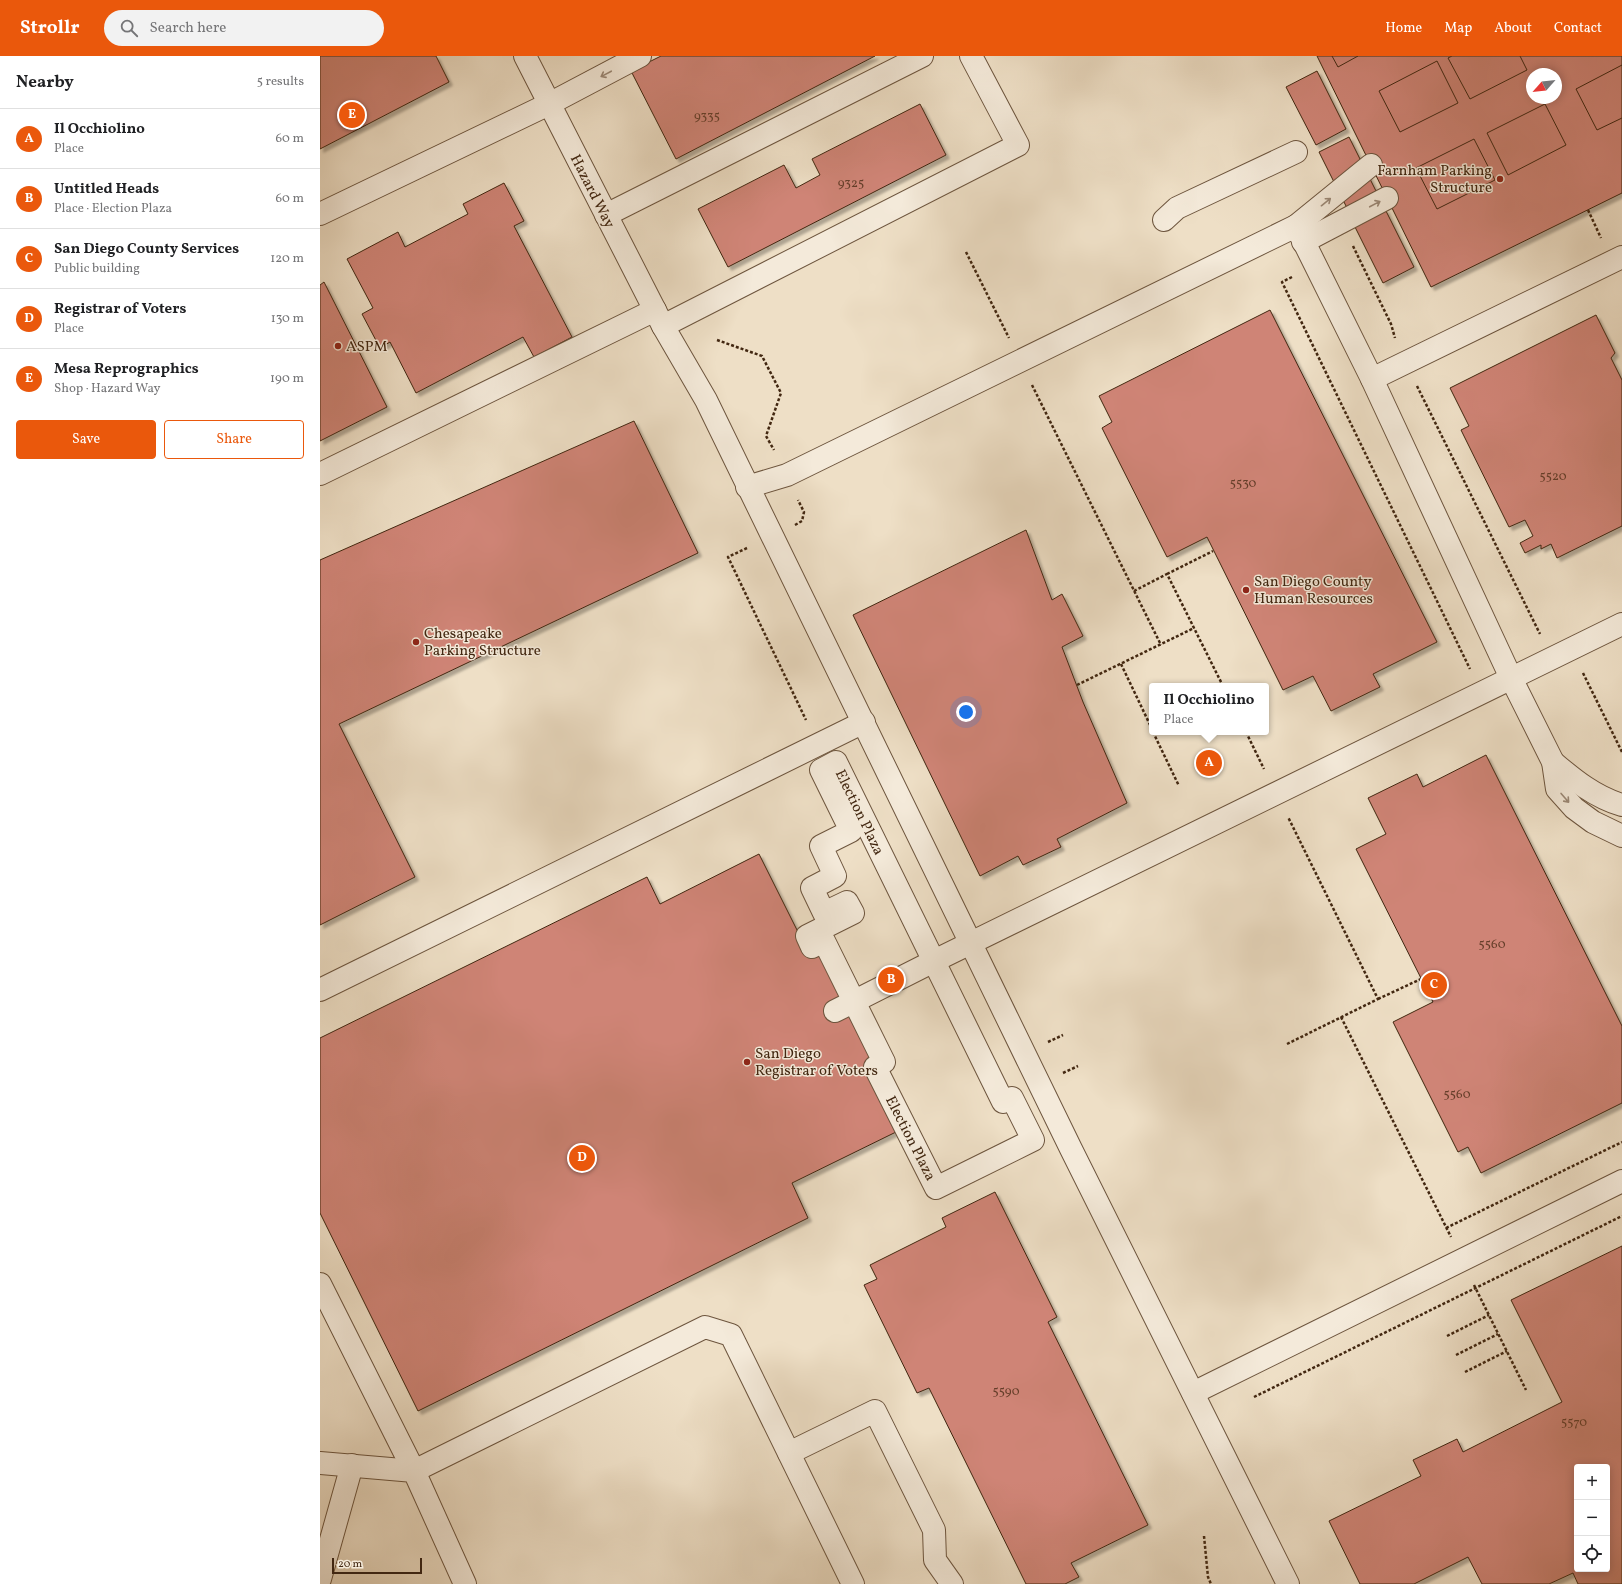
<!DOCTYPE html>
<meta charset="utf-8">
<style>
body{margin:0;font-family:Vollkorn,serif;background:#f2f2f2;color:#202124}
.controls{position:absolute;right:12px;bottom:12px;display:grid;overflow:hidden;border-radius:4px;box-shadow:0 2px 10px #0003}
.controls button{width:36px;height:36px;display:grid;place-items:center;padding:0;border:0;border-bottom:1px solid #e0e0e0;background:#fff;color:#202124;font:20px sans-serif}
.compass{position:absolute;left:1206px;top:12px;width:36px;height:36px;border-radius:50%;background:#fff;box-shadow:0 2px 10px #0003;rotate:243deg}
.scale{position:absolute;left:12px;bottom:10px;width:90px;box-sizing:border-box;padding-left:4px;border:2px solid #422711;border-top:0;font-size:11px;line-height:14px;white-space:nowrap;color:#422711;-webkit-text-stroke:3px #f4eada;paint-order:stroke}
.you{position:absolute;left:646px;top:656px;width:14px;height:14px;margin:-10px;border:3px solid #fff;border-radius:50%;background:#1a73e8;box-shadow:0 0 0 6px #1a73e833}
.badge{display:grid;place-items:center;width:26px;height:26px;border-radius:50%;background:#ea580c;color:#fff;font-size:13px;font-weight:700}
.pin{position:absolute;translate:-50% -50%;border:2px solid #fff;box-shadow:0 1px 4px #0006}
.popup{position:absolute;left:829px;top:627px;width:120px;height:52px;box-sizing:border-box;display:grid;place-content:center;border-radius:4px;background:#fff;filter:drop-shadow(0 1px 3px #0005);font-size:13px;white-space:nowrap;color:#757577}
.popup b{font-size:15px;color:#202124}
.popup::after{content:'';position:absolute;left:50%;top:100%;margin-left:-8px;border:8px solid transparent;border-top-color:#fff}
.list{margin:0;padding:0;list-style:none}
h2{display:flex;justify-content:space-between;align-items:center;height:52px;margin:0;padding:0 16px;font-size:17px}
h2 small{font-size:13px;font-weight:400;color:#757577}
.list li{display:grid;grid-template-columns:26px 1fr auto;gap:12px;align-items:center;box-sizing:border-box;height:60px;padding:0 16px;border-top:1px solid #e0e0e0}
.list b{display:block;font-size:15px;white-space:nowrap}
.list p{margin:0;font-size:13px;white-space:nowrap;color:#757577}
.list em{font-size:13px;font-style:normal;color:#757577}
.actions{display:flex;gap:8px;padding:12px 16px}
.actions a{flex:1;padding:9px 0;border:1px solid #ea580c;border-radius:4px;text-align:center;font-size:14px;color:#ea580c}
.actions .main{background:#ea580c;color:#fff}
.icon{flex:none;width:22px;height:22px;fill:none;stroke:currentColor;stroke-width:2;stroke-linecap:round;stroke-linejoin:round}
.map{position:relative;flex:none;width:1302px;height:1528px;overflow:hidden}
header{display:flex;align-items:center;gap:24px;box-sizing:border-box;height:56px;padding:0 20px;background:#ea580c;color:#fff}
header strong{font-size:19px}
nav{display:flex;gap:22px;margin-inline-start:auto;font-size:14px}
.search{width:280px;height:36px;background:#f2f2f2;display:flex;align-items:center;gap:10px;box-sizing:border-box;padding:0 14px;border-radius:22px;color:#757577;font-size:15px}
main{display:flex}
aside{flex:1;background:#fff}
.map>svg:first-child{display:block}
.building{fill:#cf8476;stroke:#422711;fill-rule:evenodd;filter:url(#shadow)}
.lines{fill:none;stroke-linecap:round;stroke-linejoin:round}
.minor-casing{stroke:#6d553e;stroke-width:24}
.path{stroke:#422711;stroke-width:2.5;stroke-dasharray:3 2;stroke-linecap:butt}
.minor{stroke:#f4eada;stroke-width:22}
.oneway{stroke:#9b8876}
.poi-dot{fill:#8f2418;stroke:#f4eada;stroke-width:1.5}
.labels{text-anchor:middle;stroke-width:3;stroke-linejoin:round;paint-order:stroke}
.number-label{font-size:13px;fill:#653e2a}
.poi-label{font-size:15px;fill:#422711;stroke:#f4eada;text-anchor:start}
.street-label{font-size:15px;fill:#422711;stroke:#f4eada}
</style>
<header>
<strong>Strollr</strong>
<div class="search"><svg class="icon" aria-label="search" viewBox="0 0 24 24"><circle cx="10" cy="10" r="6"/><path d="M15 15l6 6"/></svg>Search here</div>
<nav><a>Home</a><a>Map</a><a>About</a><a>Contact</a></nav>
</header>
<main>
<aside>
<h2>Nearby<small>5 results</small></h2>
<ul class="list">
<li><span class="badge">A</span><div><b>Il Occhiolino</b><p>Place</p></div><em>60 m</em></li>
<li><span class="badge">B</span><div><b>Untitled Heads</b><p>Place · Election Plaza</p></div><em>60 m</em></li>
<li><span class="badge">C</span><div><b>San Diego County Services</b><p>Public building</p></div><em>120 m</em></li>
<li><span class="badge">D</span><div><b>Registrar of Voters</b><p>Place</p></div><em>130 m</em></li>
<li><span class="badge">E</span><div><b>Mesa Reprographics</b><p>Shop · Hazard Way</p></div><em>190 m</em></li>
</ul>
<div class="actions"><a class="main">Save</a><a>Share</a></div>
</aside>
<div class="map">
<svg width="1302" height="1528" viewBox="0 0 1302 1528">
<defs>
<filter id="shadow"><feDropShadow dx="3.5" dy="3.5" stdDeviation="1" flood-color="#0004"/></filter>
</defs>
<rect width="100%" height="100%" fill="#eedfc6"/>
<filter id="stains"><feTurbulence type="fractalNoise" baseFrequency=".005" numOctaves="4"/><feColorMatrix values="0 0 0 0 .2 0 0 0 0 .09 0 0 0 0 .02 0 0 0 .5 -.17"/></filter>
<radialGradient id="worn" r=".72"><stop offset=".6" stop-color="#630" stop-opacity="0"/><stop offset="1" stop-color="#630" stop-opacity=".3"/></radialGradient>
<!-- building -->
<g class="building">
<path d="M 0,0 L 116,0 L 129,26 L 0,93 Z"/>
<path d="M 341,0 L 555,0 L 356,103 L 311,15 Z"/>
<path d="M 997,0 L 1302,0 L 1302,137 L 1111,231 ZM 1212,18 L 1236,18 L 1236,42 L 1212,42 Z"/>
<path d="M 1012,0 L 1038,0 L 1018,11 Z"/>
<path d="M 1132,0 L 1200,0 L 1207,14 L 1150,43 L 1128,2 Z"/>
<path d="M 1117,5 L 1138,47 L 1080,76 L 1059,35 Z"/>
<path d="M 1302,9 L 1302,62 L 1277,74 L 1256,33 Z"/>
<path d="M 997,15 L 1026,73 L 996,89 L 966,31 Z"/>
<path d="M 600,48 L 626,99 L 408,211 L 378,153 L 464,109 L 476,132 L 500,119 L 492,103 Z"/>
<path d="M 1225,48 L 1246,89 L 1188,119 L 1167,77 Z"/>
<path d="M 1029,81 L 1058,139 L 1028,154 L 999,96 Z"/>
<path d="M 1154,83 L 1175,124 L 1117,153 L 1096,112 Z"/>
<path d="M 184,127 L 204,165 L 194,170 L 252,281 L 214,301 L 203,281 L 96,337 L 70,286 L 60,292 L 42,258 L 53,252 L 27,203 L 78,176 L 85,191 L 148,158 L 143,148 Z"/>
<path d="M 1065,153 L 1094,211 L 1063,227 L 1034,169 Z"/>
<path d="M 4,226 L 67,351 L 0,385 L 0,229 Z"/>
<path d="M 950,254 L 1117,586 L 1053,618 L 1060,631 L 1011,655 L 993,620 L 963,634 L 887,481 L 847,501 L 782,372 L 792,366 L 779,340 Z"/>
<path d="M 1276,259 L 1295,297 L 1291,302 L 1302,324 L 1302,470 L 1237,502 L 1231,488 L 1221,493 L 1221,489 L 1205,497 L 1200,487 L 1213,480 L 1205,464 L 1189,471 L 1141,374 L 1149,370 L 1130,332 Z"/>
<path d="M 314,365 L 378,497 L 19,668 L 95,821 L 0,869 L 0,504 Z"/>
<path d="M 706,474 L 732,544 L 742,538 L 763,580 L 742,591 L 763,646 L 807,747 L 737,783 L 741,791 L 703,809 L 698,800 L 660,820 L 533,559 Z"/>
<path d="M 1166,699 L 1302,970 L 1302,1047 L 1161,1117 L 1148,1091 L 1138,1096 L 1073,966 L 1113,946 L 1036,793 L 1066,778 L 1048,742 L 1097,718 L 1103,731 Z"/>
<path d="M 439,798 L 487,894 L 504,885 L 564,1006 L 576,1076 L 472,1127 L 488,1162 L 98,1355 L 0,1157 L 0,982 L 327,821 L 340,848 Z"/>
<path d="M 675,1136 L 737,1261 L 728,1266 L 828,1469 L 751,1507 L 759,1521 L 745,1528 L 706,1528 L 609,1332 L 597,1337 L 544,1229 L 557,1223 L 550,1209 L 626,1171 L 622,1162 Z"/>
<path d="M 1302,1190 L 1302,1528 L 1258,1528 L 1253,1517 L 1229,1528 L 1162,1528 L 1148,1501 L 1094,1528 L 1040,1528 L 1009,1465 L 1101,1420 L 1093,1404 L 1137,1383 L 1143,1396 L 1242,1346 L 1191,1244 ZM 1257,1411 L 1287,1411 L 1287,1513 L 1257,1513 Z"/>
</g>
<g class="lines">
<defs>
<g id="minor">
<path d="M 205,0 L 343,270 L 386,344 L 751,1093 L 968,1528"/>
<path d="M 0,158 L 229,48 L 320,0"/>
<path d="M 286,159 L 602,0"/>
<path d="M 844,164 L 857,152 L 976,96"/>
<path d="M 976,170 L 1051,109"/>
<path d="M 983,186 L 1067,142"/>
<path d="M 343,270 L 698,89 L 651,0"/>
<path d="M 1052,323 L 1302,201"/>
<path d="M 0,418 L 335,254"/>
<path d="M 427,431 L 467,419 L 976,170 L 1052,323 L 1191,622 L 1233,706 L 1237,733 L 1254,752 L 1273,766 L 1302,780"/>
<path d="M 516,706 L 683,1046 L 692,1042 L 713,1084 L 616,1132 L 555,1011 L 564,1006 L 504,885 L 492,891 L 487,880 L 533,857 L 527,846 L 504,857 L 492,832 L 515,820 L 501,790 L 531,775 L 501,714 Z"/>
<path d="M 1233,706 C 1254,724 1275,741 1302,749"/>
<path d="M 0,934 L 544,666"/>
<path d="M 515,955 L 614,905 L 1302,568"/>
<path d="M 0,1228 L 94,1415 L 385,1271 L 411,1279 L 533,1528"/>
<path d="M 873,1337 L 1302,1125"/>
<path d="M 469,1397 L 555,1355 L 614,1474 L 615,1504 L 632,1528"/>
<path d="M 0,1407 L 94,1415 L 145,1528"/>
<path d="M 0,1523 L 32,1409"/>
</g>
</defs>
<!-- minor casing -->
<use href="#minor" class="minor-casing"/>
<!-- path -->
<g class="path">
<path d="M 1268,154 L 1281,182"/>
<path d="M 1033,190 L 1071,268 L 1075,282"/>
<path d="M 646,196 L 689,282"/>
<path d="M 972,221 L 962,226 L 1150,613"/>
<path d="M 397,284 L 442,300 L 461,337 L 446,380 L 454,394"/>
<path d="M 712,329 L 841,589"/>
<path d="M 1097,330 L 1220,578"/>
<path d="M 475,469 L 482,465 L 484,456 L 478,444"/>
<path d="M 427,492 L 408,501 L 486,664"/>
<path d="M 847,518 L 893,495"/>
<path d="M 814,535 L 847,518 L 903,630"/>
<path d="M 801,608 L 832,673"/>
<path d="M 1263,617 L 1302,696"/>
<path d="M 757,629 L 874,572"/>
<path d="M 833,676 L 859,730"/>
<path d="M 926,676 L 944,713"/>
<path d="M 1058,943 L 1101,923"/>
<path d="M 1021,961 L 1131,1181"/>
<path d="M 728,986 L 743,979"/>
<path d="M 967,988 L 1058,943 L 968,761"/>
<path d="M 743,1017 L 758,1010"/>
<path d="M 1126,1172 L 1302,1086"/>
<path d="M 1154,1229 L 1206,1334"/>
<path d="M 1127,1280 L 1169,1259"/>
<path d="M 1136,1299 L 1178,1278"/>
<path d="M 1145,1316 L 1187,1295"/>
<path d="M 934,1341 L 1302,1160"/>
<path d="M 884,1480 L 888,1521 L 891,1528"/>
</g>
<!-- minor -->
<use href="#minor" class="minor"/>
</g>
<!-- one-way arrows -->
<defs><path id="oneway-shaft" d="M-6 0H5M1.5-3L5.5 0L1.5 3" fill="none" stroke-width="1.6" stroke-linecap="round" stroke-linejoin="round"/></defs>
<g class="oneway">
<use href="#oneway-shaft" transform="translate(286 18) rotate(152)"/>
<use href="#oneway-shaft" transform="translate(1006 146) rotate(-39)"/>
<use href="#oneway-shaft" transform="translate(1055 148) rotate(-28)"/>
<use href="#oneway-shaft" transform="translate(1245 742) rotate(49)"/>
</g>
<!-- markers -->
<g class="poi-dot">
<circle cx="1180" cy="123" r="4"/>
<circle cx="18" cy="290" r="4"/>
<circle cx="926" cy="534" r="4"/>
<circle cx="96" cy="586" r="4"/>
<circle cx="427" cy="1006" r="4"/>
</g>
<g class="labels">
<!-- number labels -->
<g class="number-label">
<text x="387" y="64">9335</text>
<text x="531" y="131">9325</text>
<text x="1233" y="424">5520</text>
<text x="923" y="431">5530</text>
<text x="1172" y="892">5560</text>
<text x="1137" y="1042">5560</text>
<text x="686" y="1339">5590</text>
<text x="1254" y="1370">5570</text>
</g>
<!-- poi labels -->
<g class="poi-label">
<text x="1172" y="119" text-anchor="end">Farnham Parking<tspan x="1172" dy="17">Structure</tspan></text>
<text x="26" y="295">ASPM</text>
<text x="934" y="530">San Diego County<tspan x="934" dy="17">Human Resources</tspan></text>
<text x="104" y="582">Chesapeake<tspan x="104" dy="17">Parking Structure</tspan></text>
<text x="435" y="1002">San Diego<tspan x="435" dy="17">Registrar of Voters</tspan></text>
</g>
<!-- street labels -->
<g class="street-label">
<text transform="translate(273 135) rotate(63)" y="5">Hazard Way</text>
<text transform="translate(540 756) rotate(64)" y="5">Election Plaza</text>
<text transform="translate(591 1082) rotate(63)" y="5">Election Plaza</text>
</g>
</g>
<rect width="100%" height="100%" filter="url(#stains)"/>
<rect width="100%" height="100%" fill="url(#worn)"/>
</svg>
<div class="controls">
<button>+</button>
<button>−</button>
<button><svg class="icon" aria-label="locate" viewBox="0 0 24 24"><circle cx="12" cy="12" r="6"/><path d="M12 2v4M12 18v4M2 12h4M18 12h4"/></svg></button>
</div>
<svg class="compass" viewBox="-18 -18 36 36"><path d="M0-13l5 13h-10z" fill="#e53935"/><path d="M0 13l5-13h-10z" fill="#757577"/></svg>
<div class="scale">20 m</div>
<div class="you"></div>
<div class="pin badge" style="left:889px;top:707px">A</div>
<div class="popup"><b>Il Occhiolino</b>Place</div>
<div class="pin badge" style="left:571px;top:924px">B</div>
<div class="pin badge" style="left:1114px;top:929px">C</div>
<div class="pin badge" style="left:262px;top:1102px">D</div>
<div class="pin badge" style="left:32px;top:59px">E</div>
</div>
</main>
